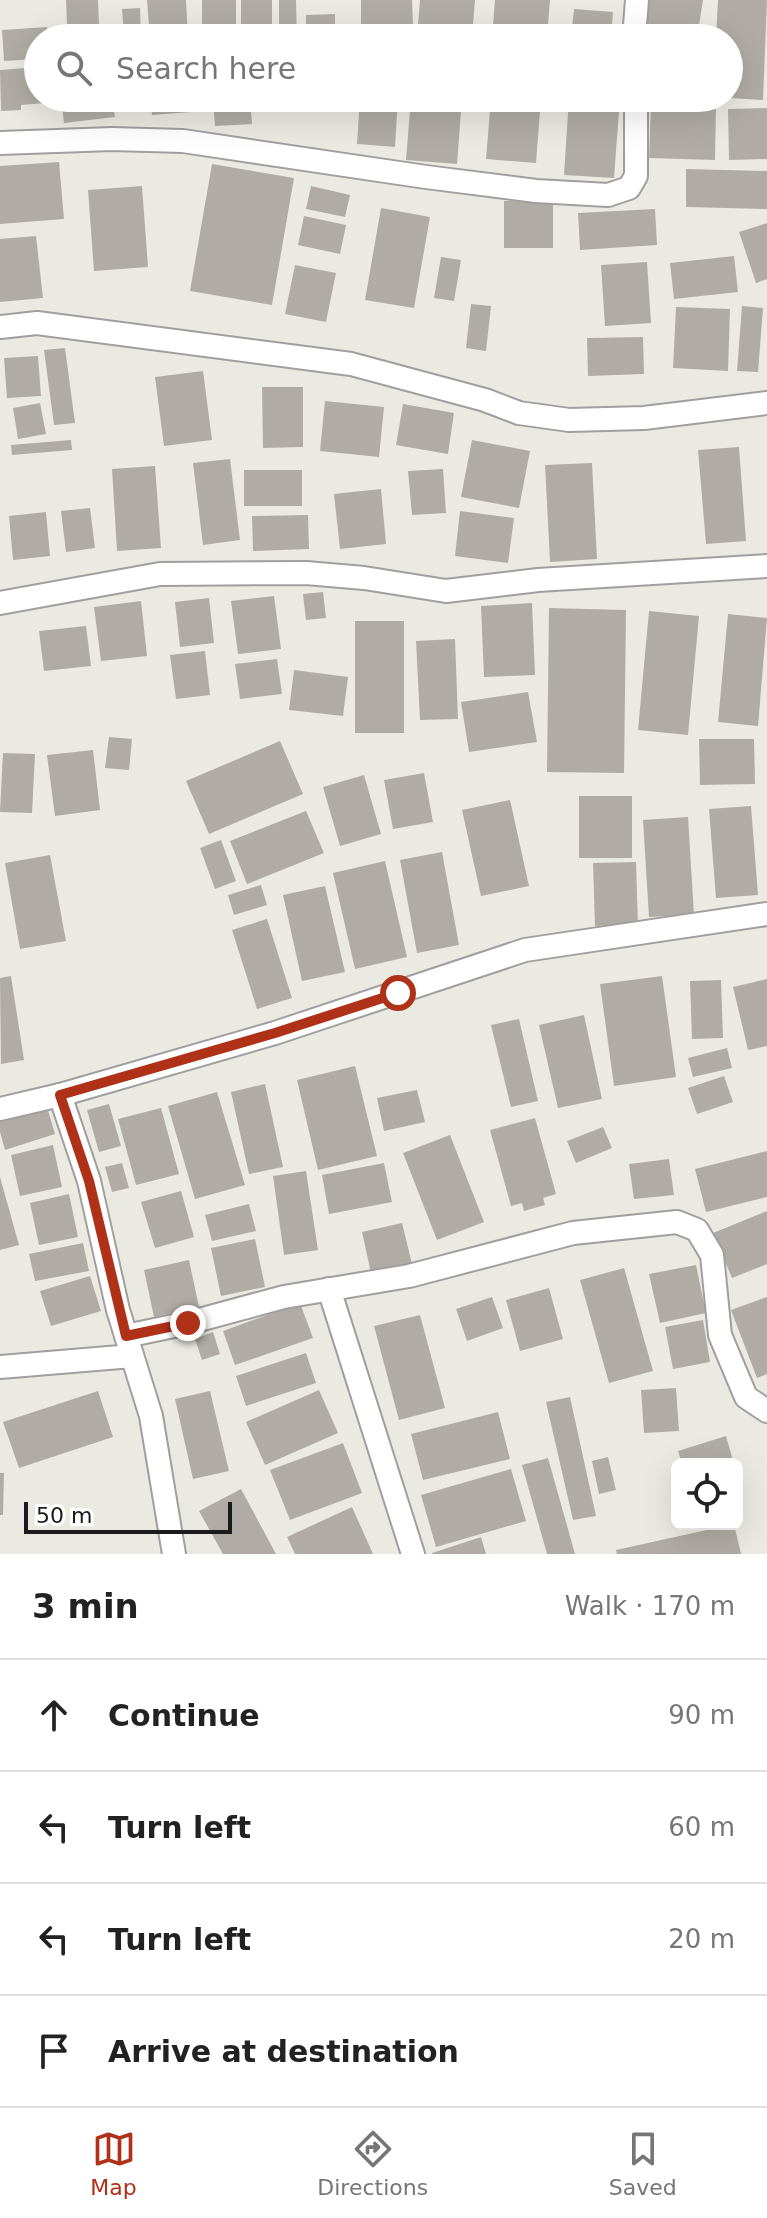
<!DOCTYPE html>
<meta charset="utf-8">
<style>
body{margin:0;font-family:"DejaVu Sans",sans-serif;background:#f6f6f6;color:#222}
.controls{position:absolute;right:24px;bottom:24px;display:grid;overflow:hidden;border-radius:12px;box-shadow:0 8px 32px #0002}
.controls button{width:72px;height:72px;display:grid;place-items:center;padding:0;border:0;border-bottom:2px solid #e0e0e0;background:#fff;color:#222;font:40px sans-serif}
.scale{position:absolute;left:24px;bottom:20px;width:208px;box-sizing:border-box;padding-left:8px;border:4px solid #1b1b1b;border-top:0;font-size:22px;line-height:28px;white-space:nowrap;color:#1b1b1b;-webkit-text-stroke:6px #fff;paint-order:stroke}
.stop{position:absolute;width:24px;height:24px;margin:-18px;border:6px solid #af3118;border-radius:50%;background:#fff}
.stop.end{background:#af3118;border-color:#fff;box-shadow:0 2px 8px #0008}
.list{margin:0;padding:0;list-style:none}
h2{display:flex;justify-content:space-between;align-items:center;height:104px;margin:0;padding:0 32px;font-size:34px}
h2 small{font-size:26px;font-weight:400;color:#767676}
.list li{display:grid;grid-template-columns:52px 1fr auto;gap:24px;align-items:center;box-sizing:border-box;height:112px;padding:0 32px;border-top:2px solid #e0e0e0}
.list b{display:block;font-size:30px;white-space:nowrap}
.list em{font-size:26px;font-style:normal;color:#767676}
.icon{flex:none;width:44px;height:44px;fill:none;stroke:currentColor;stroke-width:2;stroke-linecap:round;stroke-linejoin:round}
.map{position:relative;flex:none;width:767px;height:1554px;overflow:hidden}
.search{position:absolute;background:#fff;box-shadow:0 8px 32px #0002;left:24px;right:24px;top:24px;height:88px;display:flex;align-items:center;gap:20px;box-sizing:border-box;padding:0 28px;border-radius:44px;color:#767676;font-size:30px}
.sheet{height:552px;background:#fff}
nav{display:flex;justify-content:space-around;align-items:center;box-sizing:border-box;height:112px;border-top:2px solid #e0e0e0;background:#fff;font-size:22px;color:#767676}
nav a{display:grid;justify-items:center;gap:4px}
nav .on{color:#af3118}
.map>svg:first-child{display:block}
.building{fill:#b0aca5}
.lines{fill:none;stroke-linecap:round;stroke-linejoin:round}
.minor-casing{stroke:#9f9f9f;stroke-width:26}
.minor{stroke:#fff;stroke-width:22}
.route{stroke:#af3118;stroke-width:10}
</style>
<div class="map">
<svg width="767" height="1554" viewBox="0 0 767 1554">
<rect width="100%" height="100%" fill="#ebeae2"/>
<!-- building -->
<g class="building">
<path d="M 66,0 L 98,0 L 99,26 L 67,26 Z"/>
<path d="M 147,0 L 186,0 L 188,38 L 150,38 Z"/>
<rect x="202" y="0" width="34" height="38"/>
<rect x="241" y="0" width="31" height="38"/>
<path d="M 279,0 L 296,0 L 297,38 L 279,38 Z"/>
<path d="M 361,0 L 412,0 L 413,24 L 361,25 Z"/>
<path d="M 420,0 L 475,0 L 472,38 L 417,38 Z"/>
<path d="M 495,0 L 550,0 L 547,38 L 492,38 Z"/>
<path d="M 649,0 L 703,0 L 697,38 L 644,38 Z"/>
<path d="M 718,0 L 767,0 L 763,100 L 729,98 L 729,38 L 716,38 Z"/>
<path d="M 140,8 L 141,38 L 124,38 L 122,9 Z"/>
<path d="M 574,9 L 613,12 L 611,38 L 571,38 Z"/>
<path d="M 335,14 L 335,38 L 306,38 L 306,15 Z"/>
<path d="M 47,27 L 48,38 L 38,38 L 38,59 L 4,61 L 2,30 Z"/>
<path d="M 38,67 L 38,98 L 44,98 L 45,103 L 21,105 L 21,110 L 1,111 L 0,70 Z"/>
<path d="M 61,98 L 112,98 L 115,117 L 64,123 Z"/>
<path d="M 151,98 L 190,98 L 191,112 L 152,115 Z"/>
<path d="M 213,98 L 250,98 L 252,124 L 215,126 Z"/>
<path d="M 360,98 L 398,98 L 395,147 L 357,144 Z"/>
<path d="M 411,98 L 462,98 L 457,164 L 406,160 Z"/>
<path d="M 491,98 L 541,98 L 536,163 L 486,159 Z"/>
<path d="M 569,98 L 620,98 L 614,178 L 564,175 Z"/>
<path d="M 651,104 L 716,106 L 715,160 L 649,158 Z"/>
<path d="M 767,108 L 767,159 L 729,160 L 728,109 Z"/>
<path d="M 59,162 L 64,219 L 0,224 L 0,166 Z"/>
<path d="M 212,164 L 294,178 L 272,305 L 190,291 Z"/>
<path d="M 686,169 L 767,171 L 767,209 L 686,207 Z"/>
<path d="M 142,186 L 148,267 L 94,271 L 88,190 Z"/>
<path d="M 311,186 L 350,195 L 345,217 L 306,209 Z"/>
<rect x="504" y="201" width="49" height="47"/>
<path d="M 381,208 L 430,217 L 414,308 L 365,300 Z"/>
<path d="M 655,209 L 657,245 L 580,250 L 578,213 Z"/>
<path d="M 304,216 L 346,225 L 340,254 L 298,245 Z"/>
<path d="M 767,223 L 767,279 L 756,283 L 739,232 Z"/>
<path d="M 36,236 L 43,298 L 0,302 L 0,239 Z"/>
<path d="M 734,256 L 738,292 L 674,299 L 670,263 Z"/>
<path d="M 441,257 L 461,260 L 454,301 L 434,298 Z"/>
<path d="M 647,262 L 651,323 L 605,326 L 601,265 Z"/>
<path d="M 295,265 L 336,273 L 326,322 L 285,314 Z"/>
<path d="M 471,304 L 491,306 L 486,351 L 466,348 Z"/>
<path d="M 742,306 L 763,308 L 758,372 L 737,371 Z"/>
<path d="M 676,307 L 730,309 L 728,371 L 673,368 Z"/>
<path d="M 643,337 L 644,374 L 588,376 L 587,338 Z"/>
<path d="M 65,348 L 75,423 L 54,425 L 44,350 Z"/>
<path d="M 38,356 L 41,396 L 7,398 L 4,358 Z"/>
<path d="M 203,371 L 212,440 L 164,446 L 155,377 Z"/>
<path d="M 262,387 L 303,387 L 303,447 L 263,448 Z"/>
<path d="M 325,401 L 384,407 L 379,457 L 320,451 Z"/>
<path d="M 40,403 L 46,434 L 18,439 L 13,408 Z"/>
<path d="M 403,404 L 454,413 L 448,454 L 396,445 Z"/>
<path d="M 71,440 L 72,450 L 12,455 L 11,445 Z"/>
<path d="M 472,440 L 530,451 L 519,508 L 461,497 Z"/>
<path d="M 739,447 L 746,541 L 706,544 L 698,450 Z"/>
<path d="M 230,459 L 240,540 L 203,545 L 193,463 Z"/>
<path d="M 592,463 L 597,559 L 550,562 L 545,465 Z"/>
<path d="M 155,466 L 161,548 L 117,551 L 112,469 Z"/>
<path d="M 443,469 L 446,513 L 412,515 L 408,471 Z"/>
<rect x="244" y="470" width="58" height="36"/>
<path d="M 381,489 L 386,544 L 340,549 L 334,494 Z"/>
<path d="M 90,508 L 95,548 L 66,552 L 61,511 Z"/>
<path d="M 460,511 L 514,518 L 508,563 L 455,556 Z"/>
<path d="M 46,512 L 50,556 L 13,560 L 9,516 Z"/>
<path d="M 308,515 L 309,549 L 253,551 L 252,516 Z"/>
<path d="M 323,592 L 326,618 L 306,620 L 303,594 Z"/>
<path d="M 274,596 L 281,649 L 238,654 L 231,601 Z"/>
<path d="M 209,598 L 214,643 L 180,647 L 175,602 Z"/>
<path d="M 141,601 L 147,656 L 101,661 L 94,607 Z"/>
<path d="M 532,603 L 535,675 L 484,677 L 481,606 Z"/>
<path d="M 549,608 L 626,610 L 624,773 L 547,772 Z"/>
<path d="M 649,611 L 699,616 L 688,735 L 638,730 Z"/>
<path d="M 728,614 L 767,618 L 758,726 L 718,722 Z"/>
<rect x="355" y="621" width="49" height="112"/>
<path d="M 86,626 L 91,666 L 44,671 L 39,631 Z"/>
<path d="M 455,639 L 458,719 L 420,720 L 416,641 Z"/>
<path d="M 205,651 L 210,695 L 176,699 L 170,655 Z"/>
<path d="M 277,659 L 282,694 L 240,699 L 235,664 Z"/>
<path d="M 294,670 L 348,677 L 343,716 L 289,710 Z"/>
<path d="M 528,692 L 537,742 L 469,752 L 461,702 Z"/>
<path d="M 109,737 L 132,739 L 129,770 L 105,768 Z"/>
<path d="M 699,739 L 754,739 L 755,784 L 700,785 Z"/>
<path d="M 280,741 L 303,794 L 209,834 L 186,781 Z"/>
<path d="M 93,750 L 100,810 L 55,816 L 47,755 Z"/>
<path d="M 3,753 L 35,754 L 32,813 L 0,812 Z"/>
<path d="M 424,773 L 433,822 L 393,829 L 384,780 Z"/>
<path d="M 364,775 L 381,834 L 340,846 L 323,787 Z"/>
<rect x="579" y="796" width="53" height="62"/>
<path d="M 510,800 L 529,886 L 481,896 L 462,810 Z"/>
<path d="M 751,806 L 758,895 L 716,898 L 709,809 Z"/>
<path d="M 306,811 L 324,853 L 247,884 L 230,841 Z"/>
<path d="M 688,817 L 694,915 L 649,917 L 643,820 Z"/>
<path d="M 221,840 L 236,881 L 215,889 L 200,848 Z"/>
<path d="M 442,852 L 459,945 L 417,953 L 400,860 Z"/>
<path d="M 50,855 L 66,941 L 20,949 L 5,863 Z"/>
<path d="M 385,861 L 407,957 L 355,969 L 333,873 Z"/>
<path d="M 636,862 L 638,925 L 595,926 L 593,863 Z"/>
<path d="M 261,885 L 267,905 L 234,915 L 228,895 Z"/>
<path d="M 325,886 L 345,972 L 302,981 L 283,895 Z"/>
<path d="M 267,919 L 292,998 L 257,1009 L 232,930 Z"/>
<path d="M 11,976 L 24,1060 L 1,1064 L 0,978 Z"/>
<path d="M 662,976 L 676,1077 L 614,1086 L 600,984 Z"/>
<path d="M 767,979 L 767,1046 L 748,1050 L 733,987 Z"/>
<path d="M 721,980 L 723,1038 L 692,1039 L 690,981 Z"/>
<path d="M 584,1015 L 602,1099 L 558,1108 L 539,1025 Z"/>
<path d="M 519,1019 L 538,1101 L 511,1107 L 491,1025 Z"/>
<path d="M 727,1048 L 732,1068 L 693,1077 L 688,1058 Z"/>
<path d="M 355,1066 L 377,1156 L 318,1170 L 297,1080 Z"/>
<path d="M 724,1076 L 733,1102 L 697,1114 L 688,1088 Z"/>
<path d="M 265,1084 L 283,1167 L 249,1174 L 231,1092 Z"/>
<path d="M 417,1090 L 425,1122 L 384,1131 L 377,1098 Z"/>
<path d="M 217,1092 L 245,1185 L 195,1199 L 168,1106 Z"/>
<path d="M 109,1104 L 121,1146 L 99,1152 L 87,1110 Z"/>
<path d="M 47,1107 L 55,1134 L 5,1150 L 0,1132 L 0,1121 Z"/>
<path d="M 161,1108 L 179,1174 L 136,1185 L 118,1119 Z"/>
<path d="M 535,1118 L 556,1194 L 543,1198 L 545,1205 L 524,1211 L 522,1203 L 511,1206 L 490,1130 Z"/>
<path d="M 603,1127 L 612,1148 L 576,1163 L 567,1141 Z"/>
<path d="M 450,1135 L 484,1222 L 437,1240 L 403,1153 Z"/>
<path d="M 53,1145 L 62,1187 L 20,1196 L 11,1155 Z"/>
<path d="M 767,1151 L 767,1197 L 706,1212 L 695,1169 Z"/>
<path d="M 669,1159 L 674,1195 L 634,1199 L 629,1164 Z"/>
<path d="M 122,1163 L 129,1188 L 112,1192 L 105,1167 Z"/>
<path d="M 384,1163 L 392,1202 L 329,1214 L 322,1175 Z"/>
<path d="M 306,1171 L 318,1250 L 284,1255 L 273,1176 Z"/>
<path d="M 0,1177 L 19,1245 L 0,1250 Z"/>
<path d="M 181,1191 L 194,1237 L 155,1248 L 141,1202 Z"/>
<path d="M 69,1194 L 78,1237 L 39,1245 L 30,1203 Z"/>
<path d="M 249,1204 L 256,1231 L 212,1241 L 205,1215 Z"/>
<path d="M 767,1211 L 767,1264 L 732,1278 L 713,1233 Z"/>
<path d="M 402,1223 L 412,1264 L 371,1273 L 362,1232 Z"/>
<path d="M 255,1239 L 265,1287 L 221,1296 L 211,1248 Z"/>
<path d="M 83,1243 L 89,1271 L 35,1281 L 29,1254 Z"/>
<path d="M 189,1260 L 199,1307 L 154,1317 L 144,1270 Z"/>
<path d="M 696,1265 L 706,1313 L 660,1323 L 649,1274 Z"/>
<path d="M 624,1268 L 653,1371 L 609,1383 L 580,1280 Z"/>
<path d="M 90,1276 L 101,1311 L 51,1326 L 40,1291 Z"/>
<path d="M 549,1288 L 563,1339 L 520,1351 L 506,1300 Z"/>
<path d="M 492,1297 L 503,1328 L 467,1341 L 456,1309 Z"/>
<path d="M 767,1297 L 767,1374 L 757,1378 L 731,1310 Z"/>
<path d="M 300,1303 L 313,1338 L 235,1365 L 223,1331 Z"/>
<path d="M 420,1315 L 445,1408 L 399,1420 L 374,1326 Z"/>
<path d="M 703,1320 L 710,1362 L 673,1369 L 665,1327 Z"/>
<path d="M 213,1332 L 220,1354 L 202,1360 L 195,1339 Z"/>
<path d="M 306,1353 L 316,1383 L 246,1406 L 236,1376 Z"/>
<path d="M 676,1388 L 679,1431 L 644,1433 L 641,1390 Z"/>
<path d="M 319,1390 L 338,1433 L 265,1465 L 246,1422 Z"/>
<path d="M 98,1391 L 113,1437 L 19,1468 L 3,1422 Z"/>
<path d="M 210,1391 L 229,1471 L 193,1479 L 175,1399 Z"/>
<path d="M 570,1397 L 596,1516 L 573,1520 L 546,1402 Z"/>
<path d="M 498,1412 L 510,1459 L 423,1480 L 411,1434 Z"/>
<path d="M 726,1436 L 734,1464 L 682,1464 L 678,1451 Z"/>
<path d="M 343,1443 L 362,1493 L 290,1520 L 270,1470 Z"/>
<path d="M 608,1457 L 616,1490 L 599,1494 L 592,1461 Z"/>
<path d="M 548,1458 L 575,1554 L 547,1554 L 522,1465 Z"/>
<path d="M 511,1469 L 526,1521 L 436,1547 L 421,1495 Z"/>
<path d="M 0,1473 L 4,1473 L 3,1515 L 0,1515 Z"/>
<path d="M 241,1489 L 276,1554 L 223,1554 L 199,1511 Z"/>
<path d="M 352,1507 L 373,1554 L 295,1554 L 287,1537 Z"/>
<path d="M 734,1524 L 741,1554 L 617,1554 L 616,1550 Z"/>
<path d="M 481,1537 L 486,1554 L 432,1554 L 432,1553 Z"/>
</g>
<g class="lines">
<defs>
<g id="minor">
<path d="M 634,38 L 637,0"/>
<path d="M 0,143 L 112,139 L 183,141 L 426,177 L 536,191 L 608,195 L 629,188 L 636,176 L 636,98"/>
<path d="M 0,327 L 37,323 L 351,364 L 485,400 L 519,413 L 569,420 L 644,418 L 767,403"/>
<path d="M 0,603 L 160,574 L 306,573 L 364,578 L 446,591 L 538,580 L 767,566"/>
<path d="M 60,1095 L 89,1181 L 118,1310 L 151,1416 L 174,1554"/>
<path d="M 0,1109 L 60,1095 L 275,1033 L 525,950 L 767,914"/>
<path d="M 329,1289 L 413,1554"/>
<path d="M 126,1336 L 188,1323 L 284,1297 L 409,1276 L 573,1233 L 677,1222 L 697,1230 L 712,1255 L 720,1335 L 746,1397 L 767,1411"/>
<path d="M 0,1367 L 132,1356"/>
</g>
</defs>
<!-- minor casing -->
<use href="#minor" class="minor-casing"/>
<!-- minor -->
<use href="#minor" class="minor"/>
</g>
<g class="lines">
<!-- route -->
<path class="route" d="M 188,1323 L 126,1336 L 89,1181 L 60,1095 L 275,1033 L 398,993"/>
</g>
</svg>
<div class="controls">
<button><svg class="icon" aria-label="locate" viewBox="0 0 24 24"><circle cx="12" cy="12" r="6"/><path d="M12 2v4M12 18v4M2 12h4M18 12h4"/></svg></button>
</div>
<div class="scale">50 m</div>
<div class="stop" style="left:398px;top:993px"></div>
<div class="stop end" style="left:188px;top:1323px"></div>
<div class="search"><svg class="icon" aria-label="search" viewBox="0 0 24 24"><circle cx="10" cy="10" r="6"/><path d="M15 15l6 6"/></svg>Search here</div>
</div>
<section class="sheet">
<h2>3 min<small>Walk · 170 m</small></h2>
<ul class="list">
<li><svg class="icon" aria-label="ahead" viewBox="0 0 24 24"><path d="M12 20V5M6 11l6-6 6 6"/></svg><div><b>Continue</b></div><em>90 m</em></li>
<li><svg class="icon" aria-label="left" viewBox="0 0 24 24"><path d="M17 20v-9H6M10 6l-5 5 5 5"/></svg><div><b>Turn left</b></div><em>60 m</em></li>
<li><svg class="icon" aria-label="left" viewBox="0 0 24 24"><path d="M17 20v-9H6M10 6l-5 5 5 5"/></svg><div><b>Turn left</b></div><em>20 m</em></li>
<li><svg class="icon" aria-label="arrive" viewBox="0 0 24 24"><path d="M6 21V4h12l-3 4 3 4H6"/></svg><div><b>Arrive at destination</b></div></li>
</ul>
</section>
<nav>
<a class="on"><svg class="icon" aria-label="map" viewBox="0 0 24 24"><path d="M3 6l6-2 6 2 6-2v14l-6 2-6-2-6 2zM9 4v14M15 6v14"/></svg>Map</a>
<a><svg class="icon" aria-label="directions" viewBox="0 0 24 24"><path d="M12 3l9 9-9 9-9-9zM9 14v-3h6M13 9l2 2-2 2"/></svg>Directions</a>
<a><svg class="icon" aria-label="saved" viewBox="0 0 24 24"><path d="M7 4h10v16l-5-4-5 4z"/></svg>Saved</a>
</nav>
